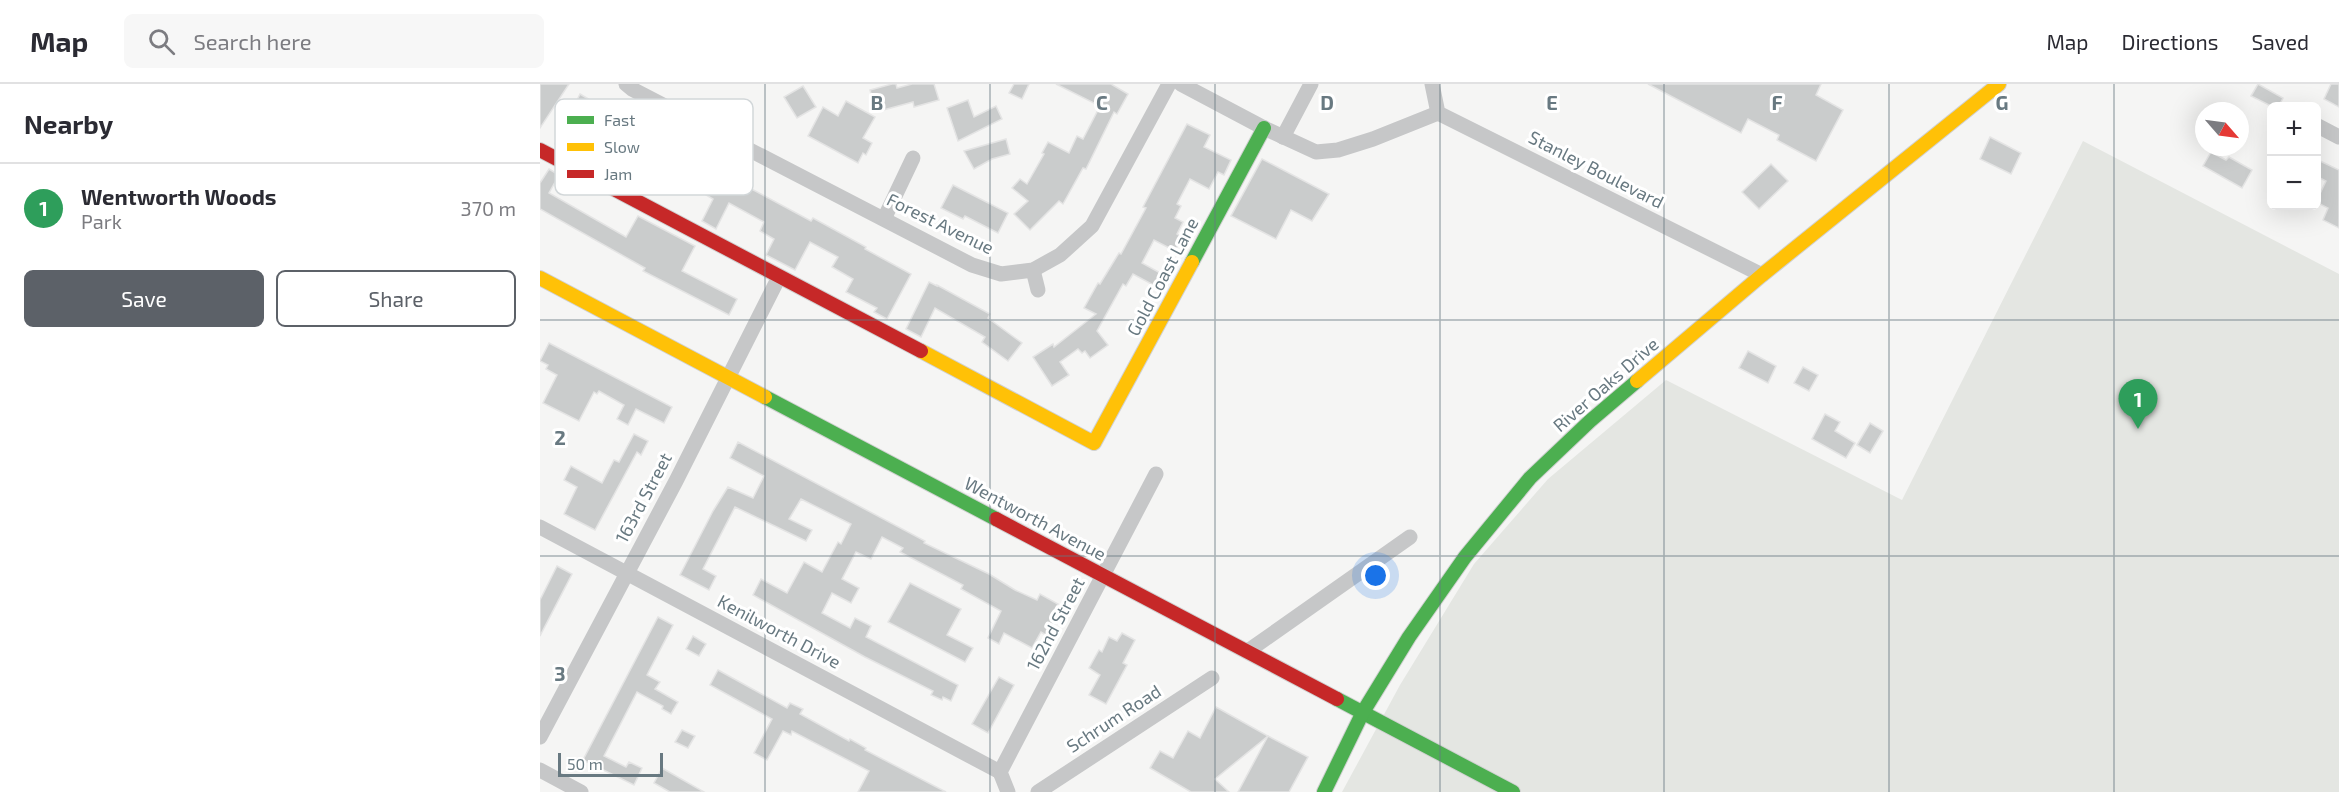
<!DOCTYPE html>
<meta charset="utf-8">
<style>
body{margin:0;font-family:"Exo 2",sans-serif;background:#f7f7f7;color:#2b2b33}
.controls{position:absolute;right:18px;top:18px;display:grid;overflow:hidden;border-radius:9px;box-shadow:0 6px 24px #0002}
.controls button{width:54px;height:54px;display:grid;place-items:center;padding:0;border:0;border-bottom:2px solid #e1e1e2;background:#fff;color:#2b2b33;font:30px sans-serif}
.compass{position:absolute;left:1655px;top:18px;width:54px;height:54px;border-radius:50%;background:#fff;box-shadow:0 6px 24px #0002;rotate:118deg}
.scale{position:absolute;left:18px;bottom:15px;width:105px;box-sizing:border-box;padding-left:6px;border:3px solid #687981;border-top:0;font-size:16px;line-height:21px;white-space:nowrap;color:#687981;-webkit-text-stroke:4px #fff;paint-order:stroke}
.you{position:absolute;left:836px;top:492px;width:21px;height:21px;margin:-15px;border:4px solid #fff;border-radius:50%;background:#1a73e8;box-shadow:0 0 0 9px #1a73e833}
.badge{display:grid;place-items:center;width:39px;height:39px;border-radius:50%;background:#5c6168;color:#fff;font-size:20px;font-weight:700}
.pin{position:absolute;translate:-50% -50px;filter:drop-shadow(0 2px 3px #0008)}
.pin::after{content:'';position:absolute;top:32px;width:21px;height:18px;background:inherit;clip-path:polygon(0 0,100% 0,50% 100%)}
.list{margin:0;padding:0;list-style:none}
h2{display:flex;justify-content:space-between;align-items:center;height:78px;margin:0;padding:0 24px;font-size:26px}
h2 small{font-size:20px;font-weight:400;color:#7c7c81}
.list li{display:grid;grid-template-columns:39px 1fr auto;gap:18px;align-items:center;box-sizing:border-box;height:90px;padding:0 24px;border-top:2px solid #e1e1e2}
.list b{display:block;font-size:22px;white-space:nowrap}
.list p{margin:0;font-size:20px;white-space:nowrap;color:#7c7c81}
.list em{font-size:20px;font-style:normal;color:#7c7c81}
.actions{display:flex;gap:12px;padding:18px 24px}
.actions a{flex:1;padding:14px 0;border:2px solid #5c6168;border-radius:9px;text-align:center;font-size:21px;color:#5c6168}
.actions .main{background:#5c6168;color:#fff}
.icon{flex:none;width:33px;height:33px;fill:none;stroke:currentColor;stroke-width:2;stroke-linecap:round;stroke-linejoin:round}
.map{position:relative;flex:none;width:1799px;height:708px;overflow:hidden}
header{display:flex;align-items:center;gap:36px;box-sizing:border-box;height:84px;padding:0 30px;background:#fff;border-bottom:2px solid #e1e1e2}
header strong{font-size:28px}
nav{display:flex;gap:33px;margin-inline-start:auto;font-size:21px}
.search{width:420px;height:54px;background:#f7f7f7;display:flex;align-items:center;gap:15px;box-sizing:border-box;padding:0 21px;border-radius:9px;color:#7c7c81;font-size:22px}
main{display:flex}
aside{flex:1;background:#fff}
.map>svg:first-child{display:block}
.green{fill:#e4e6e2}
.building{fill:#cacccc;stroke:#e4e4e4;stroke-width:1.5}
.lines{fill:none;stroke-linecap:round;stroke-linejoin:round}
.fast-casing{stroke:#d0d1d1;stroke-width:16}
.slow-casing{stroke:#d0d1d1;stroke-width:16}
.jam-casing{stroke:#d0d1d1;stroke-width:16}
.street{stroke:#c6c7c8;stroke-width:15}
.fast{stroke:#4caf50;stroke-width:14}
.slow{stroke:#ffc107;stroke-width:14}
.jam{stroke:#c62828;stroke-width:14}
.grid{fill:none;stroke:#687981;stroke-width:1.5;stroke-opacity:0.55}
.labels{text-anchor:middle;stroke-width:6;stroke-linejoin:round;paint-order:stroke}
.street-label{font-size:18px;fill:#687981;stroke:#fff}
.key{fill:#fff;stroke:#d2d7d9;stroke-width:1.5}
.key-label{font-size:16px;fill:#687981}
.grid-label{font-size:20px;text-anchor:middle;font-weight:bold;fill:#687981;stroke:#fff;stroke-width:6;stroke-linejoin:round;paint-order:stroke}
</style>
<header>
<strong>Map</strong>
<div class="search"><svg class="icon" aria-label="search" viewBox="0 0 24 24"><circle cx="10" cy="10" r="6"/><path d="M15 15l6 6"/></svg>Search here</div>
<nav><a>Map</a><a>Directions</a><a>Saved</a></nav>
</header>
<main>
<aside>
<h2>Nearby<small></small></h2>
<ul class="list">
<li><span class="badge" style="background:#2e9e5b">1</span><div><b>Wentworth Woods</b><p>Park</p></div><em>370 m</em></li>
</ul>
<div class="actions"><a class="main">Save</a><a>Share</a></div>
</aside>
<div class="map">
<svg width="1799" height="708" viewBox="0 0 1799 708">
<rect width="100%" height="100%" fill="#f5f5f4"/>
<!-- green -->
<path class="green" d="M 1543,57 L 1799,190 L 1799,708 L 802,708 L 860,601 L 934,480 L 1008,395 L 1126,296 L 1362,416 Z"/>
<!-- building -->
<g class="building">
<path d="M 0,0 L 29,0 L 0,44 Z"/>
<path d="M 352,0 L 356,0 L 357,4 L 372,0 L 394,0 L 399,16 L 374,23 L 373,18 L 336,28 L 330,6 Z"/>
<path d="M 474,0 L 489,0 L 482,15 L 469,9 Z"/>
<path d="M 516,0 L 571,0 L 588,10 L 577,30 L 574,28 L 546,85 L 543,84 L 523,120 L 519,117 L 490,146 L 474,130 L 488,117 L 472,104 L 480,95 L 487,100 L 504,70 L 502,69 L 508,58 L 529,69 L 537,52 L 543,55 L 560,22 Z"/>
<path d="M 1108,0 L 1281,0 L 1276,11 L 1303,26 L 1276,77 L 1237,56 L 1239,51 L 1208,35 L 1201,49 Z"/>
<path d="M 1718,0 L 1743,14 L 1739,22 L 1731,22 L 1711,12 Z"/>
<path d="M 1791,0 L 1799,0 L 1799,23 L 1784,15 Z"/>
<path d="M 263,2 L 276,23 L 257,34 L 244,13 Z"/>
<path d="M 40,10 L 170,88 L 207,106 L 208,103 L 271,137 L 273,134 L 326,163 L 325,165 L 371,190 L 347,235 L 334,228 L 337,224 L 306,208 L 313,195 L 292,183 L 298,173 L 270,158 L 255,186 L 226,171 L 234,155 L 220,147 L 224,138 L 189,119 L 176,145 L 162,137 L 173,115 L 94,68 L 87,81 L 72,73 L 65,86 L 55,81 L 69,52 L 42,37 L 27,66 L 15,60 Z"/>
<path d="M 428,16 L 434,33 L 456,22 L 462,35 L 418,57 L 407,24 Z"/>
<path d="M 306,17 L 335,33 L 323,54 L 332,59 L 326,71 L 323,69 L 318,79 L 268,52 L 283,23 L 298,32 Z"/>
<path d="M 647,40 L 670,51 L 664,63 L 691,76 L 684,91 L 678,88 L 669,105 L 650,95 L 637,120 L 641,122 L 635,134 L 643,138 L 637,150 L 642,153 L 635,167 L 614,156 L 602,179 L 624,191 L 617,203 L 593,190 L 586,202 L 583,200 L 557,247 L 568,261 L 550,274 L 545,267 L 542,269 L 538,265 L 520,278 L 529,291 L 512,302 L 493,273 L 513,260 L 514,263 L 556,230 L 544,224 L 558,199 L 560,200 L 579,169 L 581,170 L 606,124 L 603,123 Z"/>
<path d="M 1450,53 L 1481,69 L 1471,90 L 1440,75 Z"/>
<path d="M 466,55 L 470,70 L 452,75 L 434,85 L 424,67 Z"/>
<path d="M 1671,68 L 1686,76 L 1689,73 L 1712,86 L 1702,104 L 1663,82 Z"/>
<path d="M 722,75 L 789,110 L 772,137 L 751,126 L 736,155 L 691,132 Z"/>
<path d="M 1776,75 L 1799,86 L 1799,144 L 1783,136 L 1788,124 L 1776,118 L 1786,97 L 1776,92 Z"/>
<path d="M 1231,80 L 1248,97 L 1219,125 L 1202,108 Z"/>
<path d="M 9,85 L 19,91 L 9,109 L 86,153 L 98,132 L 155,162 L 142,187 L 197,215 L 189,231 L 103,187 L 105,184 L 0,125 L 0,99 Z"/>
<path d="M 413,101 L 468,129 L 458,149 L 425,132 L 423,135 L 401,124 Z"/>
<path d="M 389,198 L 397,202 L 397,201 L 450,230 L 448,234 L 482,259 L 468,277 L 442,258 L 445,253 L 395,224 L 381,253 L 366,245 Z"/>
<path d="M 9,259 L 132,323 L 124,339 L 96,325 L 88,341 L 77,335 L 84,321 L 59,307 L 57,310 L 54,308 L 39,337 L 3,319 L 17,291 L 6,285 L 8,281 L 0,277 Z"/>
<path d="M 1208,267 L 1236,282 L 1228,299 L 1199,284 Z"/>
<path d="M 1263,283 L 1278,291 L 1269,307 L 1254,299 Z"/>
<path d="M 1285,330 L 1300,338 L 1295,347 L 1315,359 L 1306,374 L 1272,355 Z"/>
<path d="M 1330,339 L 1343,347 L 1330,369 L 1317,361 Z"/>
<path d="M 94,350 L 108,357 L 101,371 L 97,368 L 55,446 L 24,430 L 37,403 L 24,396 L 31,382 L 62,399 L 74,376 L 79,378 Z"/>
<path d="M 198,358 L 385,457 L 384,459 L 449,490 L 475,506 L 497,516 L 500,510 L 518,520 L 510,534 L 514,536 L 506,551 L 501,548 L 492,564 L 464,549 L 459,560 L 448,554 L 461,527 L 421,505 L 423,501 L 360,468 L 363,464 L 342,453 L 331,475 L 316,468 L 302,495 L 319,504 L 311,519 L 292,509 L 282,529 L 310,544 L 315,534 L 331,542 L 326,553 L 418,601 L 411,617 L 403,613 L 402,616 L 391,611 L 393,607 L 325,573 L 213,511 L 221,495 L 247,509 L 264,478 L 282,488 L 298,458 L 301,460 L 311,440 L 261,415 L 249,435 L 272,446 L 266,457 L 195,423 L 163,485 L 176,492 L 169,506 L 140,491 L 173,427 L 188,403 L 213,414 L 224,392 L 190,374 Z"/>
<path d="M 17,482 L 32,490 L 0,552 L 0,516 Z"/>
<path d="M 370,499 L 421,525 L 407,551 L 433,564 L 425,578 L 348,538 Z"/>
<path d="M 118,533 L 133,541 L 107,591 L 120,598 L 115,605 L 138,618 L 131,630 L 122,625 L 123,622 L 97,608 L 64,672 L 86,683 L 89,678 L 102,684 L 94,701 L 43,676 Z"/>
<path d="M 582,549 L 595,556 L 583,579 L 587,581 L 566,620 L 549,611 L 560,591 L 549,584 L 559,566 L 562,568 L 569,553 L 577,557 Z"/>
<path d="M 153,552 L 166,560 L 159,572 L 146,565 Z"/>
<path d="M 178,586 L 247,624 L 250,619 L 263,625 L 260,630 L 309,657 L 310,655 L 326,664 L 325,666 L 406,708 L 318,708 L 329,687 L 252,647 L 251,651 L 243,647 L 227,676 L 214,669 L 232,635 L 170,601 Z"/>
<path d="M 459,593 L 474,601 L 448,649 L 432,640 Z"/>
<path d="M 676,623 L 728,652 L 675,695 L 689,708 L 651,708 L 610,684 L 620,667 L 633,674 L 648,647 L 660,654 Z"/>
<path d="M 142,646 L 155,652 L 148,664 L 135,658 Z"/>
<path d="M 728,652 L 768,673 L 749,708 L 698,708 Z"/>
<path d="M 122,684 L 164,708 L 130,708 L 114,699 Z"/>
</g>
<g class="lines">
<defs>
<g id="fast">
<path d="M 652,178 L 724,44"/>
<path d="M 225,313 L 456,435"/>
<path d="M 797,615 L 973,708"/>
<path d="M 784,708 L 823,628 L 869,553 L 925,473 L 990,394 L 1050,337 L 1097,297"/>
</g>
<g id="slow">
<path d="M 0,194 L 225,313"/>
<path d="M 381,267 L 554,359 L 652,178"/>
<path d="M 1097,297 L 1222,191 L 1459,0"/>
</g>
<g id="jam">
<path d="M 0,66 L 381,267"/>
<path d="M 456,435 L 797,615"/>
</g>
</defs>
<!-- fast casing -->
<use href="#fast" class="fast-casing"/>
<!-- slow casing -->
<use href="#slow" class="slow-casing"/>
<!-- jam casing -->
<use href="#jam" class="jam-casing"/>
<!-- street -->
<g class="street">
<path d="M 86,0 L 92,5 L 432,181 L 461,190 L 493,186 L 520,171 L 552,142 L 629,0"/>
<path d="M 641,0 L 724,44 L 776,68 L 798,66 L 833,55 L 898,29"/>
<path d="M 892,0 L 898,29 L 1222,191"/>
<path d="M 1776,41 L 1799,53"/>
<path d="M 743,53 L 771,0"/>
<path d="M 344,135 L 373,74"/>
<path d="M 493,186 L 498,206"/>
<path d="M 0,443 L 460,688"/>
<path d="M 708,567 L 870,453"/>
<path d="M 0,653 L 136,397 L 239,193"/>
<path d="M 0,686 L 41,708"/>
<path d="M 468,708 L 460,688 L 616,390"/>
<path d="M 498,708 L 672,594"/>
</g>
<!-- fast -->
<use href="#fast" class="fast"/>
<!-- slow -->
<use href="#slow" class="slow"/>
<!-- jam -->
<use href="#jam" class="jam"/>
</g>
<!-- grid -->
<path class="grid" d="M 225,0 L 225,708M 450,0 L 450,708M 675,0 L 675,708M 900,0 L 900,708M 1124,0 L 1124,708M 1349,0 L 1349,708M 1574,0 L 1574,708M 0,236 L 1799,236M 0,472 L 1799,472"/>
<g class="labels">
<!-- street labels -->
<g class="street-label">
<text transform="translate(1056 86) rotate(27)" y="6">Stanley Boulevard</text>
<text transform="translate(400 140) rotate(26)" y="6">Forest Avenue</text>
<text transform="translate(623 193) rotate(-62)" y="6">Gold Coast Lane</text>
<text transform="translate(1066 301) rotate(-41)" y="6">River Oaks Drive</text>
<text transform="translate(104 414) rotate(-62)" y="6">163rd Street</text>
<text transform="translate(495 435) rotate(28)" y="6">Wentworth Avenue</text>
<text transform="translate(516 540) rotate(-62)" y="6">162nd Street</text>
<text transform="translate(239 548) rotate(28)" y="6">Kenilworth Drive</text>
<text transform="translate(574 635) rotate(-33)" y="6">Schrum Road</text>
</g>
</g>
<!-- legend -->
<rect x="15" y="15" width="198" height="96" rx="9" class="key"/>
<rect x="27" y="32" width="27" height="8" fill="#4caf50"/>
<rect x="27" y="59" width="27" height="8" fill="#ffc107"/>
<rect x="27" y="86" width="27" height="8" fill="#c62828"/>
<g class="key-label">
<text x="64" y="42">Fast</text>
<text x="64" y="69">Slow</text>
<text x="64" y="96">Jam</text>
</g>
<g class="grid-label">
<text x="337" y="26">B</text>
<text x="562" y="26">C</text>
<text x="787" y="26">D</text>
<text x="1012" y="26">E</text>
<text x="1237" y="26">F</text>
<text x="1462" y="26">G</text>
<text x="20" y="361">2</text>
<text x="20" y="597">3</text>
</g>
</svg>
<div class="controls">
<button>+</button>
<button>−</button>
</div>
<svg class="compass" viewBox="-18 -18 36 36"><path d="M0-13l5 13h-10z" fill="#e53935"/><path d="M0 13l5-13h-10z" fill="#7c7c81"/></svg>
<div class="scale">50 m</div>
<div class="you"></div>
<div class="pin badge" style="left:1598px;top:345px;background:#2e9e5b">1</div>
</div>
</main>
